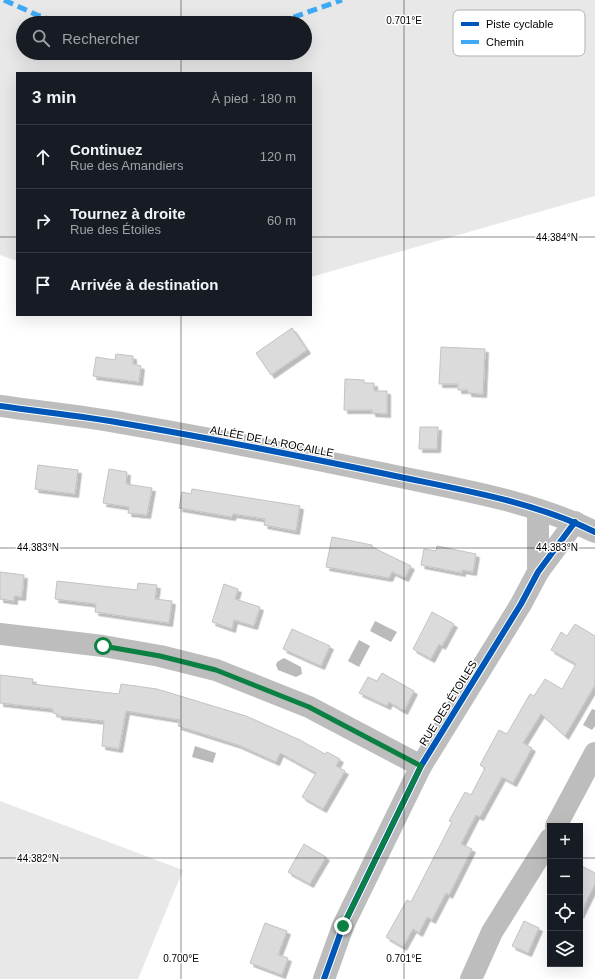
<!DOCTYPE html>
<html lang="fr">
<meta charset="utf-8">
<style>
body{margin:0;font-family:Arial,sans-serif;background:#242831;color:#f1f3f6}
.controls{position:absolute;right:12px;bottom:12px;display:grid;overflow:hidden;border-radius:0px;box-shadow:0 4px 16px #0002}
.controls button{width:36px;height:36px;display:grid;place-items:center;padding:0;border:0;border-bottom:1px solid #363941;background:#171b24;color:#f1f3f6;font:20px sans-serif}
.stop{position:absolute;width:12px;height:12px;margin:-9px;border:3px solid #0b8043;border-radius:50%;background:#fff}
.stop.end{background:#0b8043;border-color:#fff;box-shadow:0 1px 4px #0008}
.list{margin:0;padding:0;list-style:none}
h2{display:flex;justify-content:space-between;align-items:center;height:52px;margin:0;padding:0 16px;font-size:17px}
h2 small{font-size:13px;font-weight:400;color:#9ea1a6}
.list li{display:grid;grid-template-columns:26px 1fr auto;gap:12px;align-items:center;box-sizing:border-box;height:64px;padding:0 16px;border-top:1px solid #363941}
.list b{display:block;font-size:15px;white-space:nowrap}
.list p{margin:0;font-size:13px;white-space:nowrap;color:#9ea1a6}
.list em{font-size:13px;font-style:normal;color:#9ea1a6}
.icon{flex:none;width:22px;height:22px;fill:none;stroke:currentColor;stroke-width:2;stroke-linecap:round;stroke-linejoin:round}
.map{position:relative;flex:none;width:595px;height:979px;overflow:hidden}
.search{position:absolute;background:#171b24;box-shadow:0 4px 16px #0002;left:16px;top:16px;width:296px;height:44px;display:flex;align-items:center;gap:10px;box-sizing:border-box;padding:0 14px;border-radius:22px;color:#9ea1a6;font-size:15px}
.panel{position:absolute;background:#171b24;box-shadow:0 4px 16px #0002;left:16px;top:72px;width:296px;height:244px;border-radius:0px}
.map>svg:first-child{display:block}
.green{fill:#e8e8e8;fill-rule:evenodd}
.water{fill:#bababa}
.building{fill:#dbdbdb;stroke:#c3c3c3;filter:url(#shadow)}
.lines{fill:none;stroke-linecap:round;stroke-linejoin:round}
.minor{stroke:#bdbdbd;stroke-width:22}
.quiet{stroke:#3fa9f5;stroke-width:5;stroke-dasharray:10 5;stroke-linecap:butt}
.cycleway-casing{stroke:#fff;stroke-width:8}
.cycleway{stroke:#0057b8;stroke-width:6}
.route{stroke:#0b8043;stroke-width:5}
.ticks{fill:none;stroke:#000;stroke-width:1;stroke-opacity:0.45}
.labels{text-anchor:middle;stroke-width:3;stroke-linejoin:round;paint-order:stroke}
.street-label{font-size:11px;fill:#000;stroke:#fff}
.key{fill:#fff;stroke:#b2b2b2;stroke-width:1}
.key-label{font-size:11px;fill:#000}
.ticks-label{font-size:10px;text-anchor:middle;fill:#000;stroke:#fff;stroke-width:3;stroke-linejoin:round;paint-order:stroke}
</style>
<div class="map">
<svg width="595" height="979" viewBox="0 0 595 979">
<defs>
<filter id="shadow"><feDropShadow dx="3.5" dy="3.5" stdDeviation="0" flood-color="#0004"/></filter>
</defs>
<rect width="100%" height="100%" fill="#fff"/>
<!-- green -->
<g class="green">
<path d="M 0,0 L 595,0 L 595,196 L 311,277 L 311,73 L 17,73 L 17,261 L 0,255 ZM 23,23 L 305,23 L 305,53 L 23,53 Z"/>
<path d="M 0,801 L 183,870 L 138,979 L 0,979 Z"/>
</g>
<!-- water -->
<g class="water">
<path d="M 375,621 L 397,632 L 391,642 L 370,631 Z"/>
<path d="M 359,640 L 370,646 L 359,667 L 348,661 Z"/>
<path d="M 284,658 L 301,667 L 302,674 L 296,677 L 278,670 L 276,665 L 277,662 Z"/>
<path d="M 592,709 L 595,710 L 595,726 L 592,730 L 583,725 Z"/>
<path d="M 195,746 L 216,753 L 213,763 L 192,757 Z"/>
</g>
<!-- building -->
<g class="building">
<path d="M 292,328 L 307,350 L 271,375 L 256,353 Z"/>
<path d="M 441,347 L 485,349 L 483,394 L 468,393 L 468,390 L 458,390 L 458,384 L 439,384 Z"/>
<path d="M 116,354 L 133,356 L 133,364 L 141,366 L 139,382 L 93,376 L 96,357 L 115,360 Z"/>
<path d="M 345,379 L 364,380 L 364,383 L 374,383 L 374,391 L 387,391 L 387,414 L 372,413 L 372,410 L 344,410 Z"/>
<path d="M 420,427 L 438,427 L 437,449 L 419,449 Z"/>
<path d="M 38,465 L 78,470 L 75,494 L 35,489 Z"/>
<path d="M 109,469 L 127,472 L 126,484 L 152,488 L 147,515 L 128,513 L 129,507 L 103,503 Z"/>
<path d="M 192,489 L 300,506 L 296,531 L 264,525 L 265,519 L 233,514 L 232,517 L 179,508 L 182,492 L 191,494 Z"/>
<path d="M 332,537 L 372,545 L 372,547 L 411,566 L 405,578 L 392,572 L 389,578 L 326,567 Z"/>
<path d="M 437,546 L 476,554 L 473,572 L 462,570 L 462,573 L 421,565 L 424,549 L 436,551 Z"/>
<path d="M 0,572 L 24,575 L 22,597 L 14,596 L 14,601 L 0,599 Z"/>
<path d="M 57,581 L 137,590 L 138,583 L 157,585 L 155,599 L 172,601 L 169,623 L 95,612 L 96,604 L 55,599 Z"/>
<path d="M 224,584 L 238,589 L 235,599 L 260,607 L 254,626 L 234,620 L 232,629 L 212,622 Z"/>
<path d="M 432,612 L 454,624 L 442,646 L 439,644 L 431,659 L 413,649 Z"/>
<path d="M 575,624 L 595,636 L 595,685 L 565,736 L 541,714 L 523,743 L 532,748 L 513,783 L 502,777 L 480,817 L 476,815 L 461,844 L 472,849 L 449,895 L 446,893 L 432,920 L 427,917 L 419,933 L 413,929 L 403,947 L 386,937 L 407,900 L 411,902 L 452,822 L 449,821 L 465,792 L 471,795 L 485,768 L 480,765 L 499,730 L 507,734 L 530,694 L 534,696 L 545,679 L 562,689 L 576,664 L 551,650 L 561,632 L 567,636 Z"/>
<path d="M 292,629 L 330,646 L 321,666 L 283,649 Z"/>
<path d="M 382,673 L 414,691 L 404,711 L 389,702 L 387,706 L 359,693 L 368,677 L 377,681 Z"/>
<path d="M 0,675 L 33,679 L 32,684 L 119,694 L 121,684 L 157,689 L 246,716 L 300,740 L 325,754 L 327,752 L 340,759 L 336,766 L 345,771 L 323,809 L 302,797 L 316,773 L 280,753 L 276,762 L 238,745 L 178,726 L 180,720 L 126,711 L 119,749 L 102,746 L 104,721 L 58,716 L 58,714 L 53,713 L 53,709 L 0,703 Z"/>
<path d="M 304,844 L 326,857 L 310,884 L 288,872 Z"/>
<path d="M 580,865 L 595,873 L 595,884 L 580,915 Z"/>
<path d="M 524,921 L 539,928 L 528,953 L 512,946 Z"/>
<path d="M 265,923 L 287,931 L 278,955 L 288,958 L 282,975 L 250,963 Z"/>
</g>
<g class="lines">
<!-- minor -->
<g class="minor">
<path d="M 0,406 C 42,412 85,416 127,424 C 214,439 300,456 386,474 C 456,489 530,500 595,532"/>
<path d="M 538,572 L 538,510"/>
<path d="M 0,634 L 103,646 L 160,656 L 216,670 L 309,707 L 421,766"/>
<path d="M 556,826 L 595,753"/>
<path d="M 324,979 L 343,926 L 421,766 L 521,604 L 538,572 L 575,522"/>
<path d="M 471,979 L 492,932 L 550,839"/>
</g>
<!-- quiet -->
<g class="quiet">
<path d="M 4,0 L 37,15 L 60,23"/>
<path d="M 264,23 L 294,17 L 342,0"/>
</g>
<defs>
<g id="cycleway">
<path d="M 0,406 C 42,412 85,416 127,424 C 214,439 300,456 386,474 C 456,489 530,500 595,532"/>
<path d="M 324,979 L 343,926 L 421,766 L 521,604 L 538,572 L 575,522"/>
</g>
</defs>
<!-- cycleway casing -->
<use href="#cycleway" class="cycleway-casing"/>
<!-- cycleway -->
<use href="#cycleway" class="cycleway"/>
</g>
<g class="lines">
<!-- route -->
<path class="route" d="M 103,646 L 160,656 L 216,670 L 309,707 L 421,766 L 343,926"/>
</g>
<!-- ticks -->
<path class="ticks" d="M 181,0 L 181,23M 404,0 L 404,979M 181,53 L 181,73M 0,237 L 17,237M 311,237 L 595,237M 181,315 L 181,979M 0,548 L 595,548M 0,858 L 550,858M 580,858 L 595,858"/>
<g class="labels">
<!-- street labels -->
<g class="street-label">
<text transform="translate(272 441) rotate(11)" y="4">ALLÉE DE LA ROCAILLE</text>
<text transform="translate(448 703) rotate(-58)" y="4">RUE DES ÉTOILES</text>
</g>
</g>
<!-- legend -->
<rect x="453" y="10" width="132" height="46" rx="6" class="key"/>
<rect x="461" y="22" width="18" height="4" fill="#0057b8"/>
<rect x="461" y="40" width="18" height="4" fill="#3fa9f5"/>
<g class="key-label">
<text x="486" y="28">Piste cyclable</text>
<text x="486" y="46">Chemin</text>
</g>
<g class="ticks-label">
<text x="404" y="24">0.701°E</text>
<text x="557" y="241">44.384°N</text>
<text x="38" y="551">44.383°N</text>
<text x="557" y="551">44.383°N</text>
<text x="38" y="862">44.382°N</text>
<text x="181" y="962">0.700°E</text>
<text x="404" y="962">0.701°E</text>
</g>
</svg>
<div class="controls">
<button>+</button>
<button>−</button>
<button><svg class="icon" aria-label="locate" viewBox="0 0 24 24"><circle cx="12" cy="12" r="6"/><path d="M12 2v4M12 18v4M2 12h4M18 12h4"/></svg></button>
<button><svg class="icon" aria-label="layers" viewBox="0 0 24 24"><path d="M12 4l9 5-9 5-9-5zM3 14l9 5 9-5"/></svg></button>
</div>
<div class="stop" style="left:103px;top:646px"></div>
<div class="stop end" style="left:343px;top:926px"></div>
<div class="search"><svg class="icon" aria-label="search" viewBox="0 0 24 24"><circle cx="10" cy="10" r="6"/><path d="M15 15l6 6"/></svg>Rechercher</div>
<section class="panel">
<h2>3 min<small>À pied · 180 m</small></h2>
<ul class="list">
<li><svg class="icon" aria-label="ahead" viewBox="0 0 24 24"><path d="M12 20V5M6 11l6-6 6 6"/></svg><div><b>Continuez</b><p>Rue des Amandiers</p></div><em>120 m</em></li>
<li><svg class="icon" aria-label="right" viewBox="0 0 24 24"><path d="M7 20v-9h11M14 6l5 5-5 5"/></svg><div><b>Tournez à droite</b><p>Rue des Étoiles</p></div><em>60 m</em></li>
<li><svg class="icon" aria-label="arrive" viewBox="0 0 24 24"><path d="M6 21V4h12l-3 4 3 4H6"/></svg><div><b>Arrivée à destination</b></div></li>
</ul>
</section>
</div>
